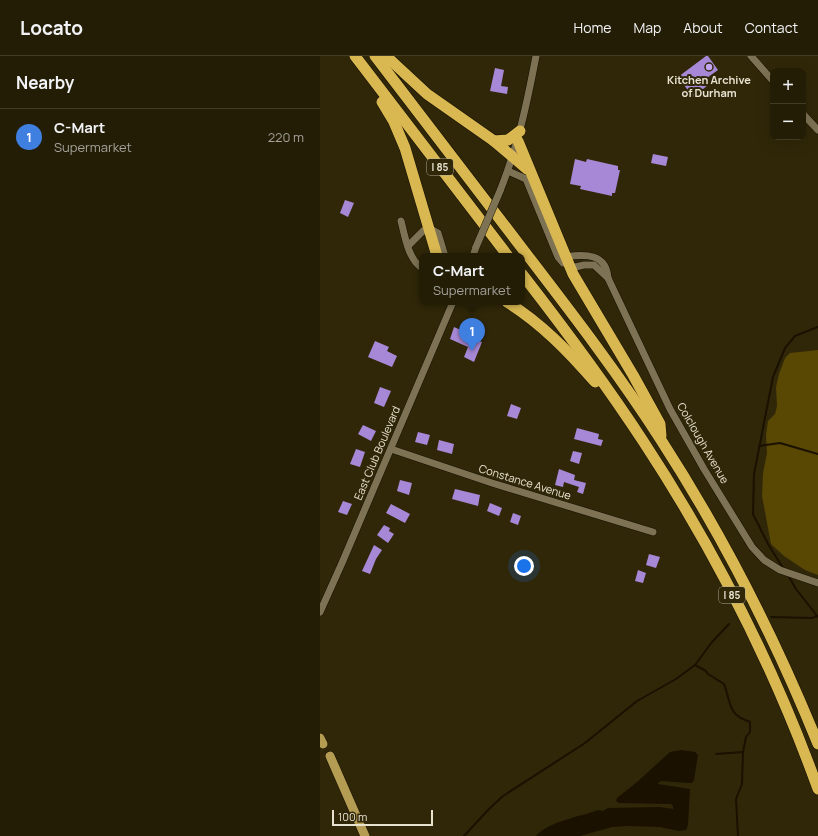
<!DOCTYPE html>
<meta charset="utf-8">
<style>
body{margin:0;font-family:Manrope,sans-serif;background:#2c2610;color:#f1f3f6}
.controls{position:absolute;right:12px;top:12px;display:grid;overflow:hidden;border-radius:8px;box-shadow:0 4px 16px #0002}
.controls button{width:36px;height:36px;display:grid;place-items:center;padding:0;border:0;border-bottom:1px solid #413b28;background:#241d06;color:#f1f3f6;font:20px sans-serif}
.scale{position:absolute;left:12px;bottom:10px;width:101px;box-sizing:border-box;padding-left:4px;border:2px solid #e8e2d1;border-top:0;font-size:11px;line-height:14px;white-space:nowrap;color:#e8e2d1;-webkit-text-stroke:3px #302708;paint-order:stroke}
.you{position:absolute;left:204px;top:510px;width:14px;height:14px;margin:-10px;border:3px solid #fff;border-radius:50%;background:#1a73e8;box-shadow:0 0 0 6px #1a73e833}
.badge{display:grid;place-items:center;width:26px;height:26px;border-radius:50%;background:#0b8043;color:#fff;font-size:13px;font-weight:700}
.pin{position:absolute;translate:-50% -33px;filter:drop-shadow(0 1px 2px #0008)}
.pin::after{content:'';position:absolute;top:21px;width:14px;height:12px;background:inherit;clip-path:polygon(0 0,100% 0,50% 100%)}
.popup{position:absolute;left:99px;top:197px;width:106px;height:52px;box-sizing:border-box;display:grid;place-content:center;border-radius:8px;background:#241d06;filter:drop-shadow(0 1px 3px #0005);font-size:13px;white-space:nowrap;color:#a3a29b}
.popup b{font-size:15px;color:#f1f3f6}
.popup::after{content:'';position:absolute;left:50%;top:100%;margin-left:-8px;border:8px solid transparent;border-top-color:#241d06}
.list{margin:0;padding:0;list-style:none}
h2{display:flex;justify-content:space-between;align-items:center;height:52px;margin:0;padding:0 16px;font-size:17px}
h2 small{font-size:13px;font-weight:400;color:#a3a29b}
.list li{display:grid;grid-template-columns:26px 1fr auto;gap:12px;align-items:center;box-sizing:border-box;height:56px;padding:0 16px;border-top:1px solid #413b28}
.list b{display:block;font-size:15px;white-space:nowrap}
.list p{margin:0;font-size:13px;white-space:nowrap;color:#a3a29b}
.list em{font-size:13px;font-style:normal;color:#a3a29b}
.map{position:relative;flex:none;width:498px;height:780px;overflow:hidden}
header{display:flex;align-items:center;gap:24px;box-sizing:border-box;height:56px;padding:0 20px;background:#241d06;border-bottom:1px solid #413b28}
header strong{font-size:19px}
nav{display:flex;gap:22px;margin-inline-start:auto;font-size:14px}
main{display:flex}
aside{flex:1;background:#241d06}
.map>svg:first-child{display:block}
.green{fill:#594704}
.water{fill:#1a1100}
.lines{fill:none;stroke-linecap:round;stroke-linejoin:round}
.stream{stroke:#1a1100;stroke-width:2}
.building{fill:#a788d6}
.minor-casing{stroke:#171000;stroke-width:8}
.major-casing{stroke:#171000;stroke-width:10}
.highway-casing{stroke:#171000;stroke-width:12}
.minor{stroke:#7d7253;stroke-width:7}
.major{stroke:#b49c52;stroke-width:9}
.highway{stroke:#d9b851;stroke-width:11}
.minor-bridge-casing{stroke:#171000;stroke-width:8;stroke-linecap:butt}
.minor-bridge{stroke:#7d7253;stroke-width:7}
.poi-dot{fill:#c4a7f2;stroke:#302708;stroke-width:1.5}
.labels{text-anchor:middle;stroke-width:4;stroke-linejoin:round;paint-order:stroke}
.shield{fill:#302708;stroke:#b1aa95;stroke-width:1}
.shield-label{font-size:10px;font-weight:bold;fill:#e8e2d1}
.poi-label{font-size:11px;font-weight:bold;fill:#e8e2d1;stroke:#302708}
.street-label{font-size:11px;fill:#e8e2d1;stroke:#302708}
</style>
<header>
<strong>Locato</strong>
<nav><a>Home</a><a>Map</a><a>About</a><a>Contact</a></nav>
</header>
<main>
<aside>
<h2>Nearby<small></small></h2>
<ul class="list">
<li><span class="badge" style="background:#3f7fe0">1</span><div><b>C-Mart</b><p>Supermarket</p></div><em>220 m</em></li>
</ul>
</aside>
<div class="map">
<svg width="498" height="780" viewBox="0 0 498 780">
<rect width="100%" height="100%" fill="#302708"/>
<!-- green -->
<path class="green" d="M 498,294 L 498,519 L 485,514 L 464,500 L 451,488 L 442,440 L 443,417 L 447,397 L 446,379 L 448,365 L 455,358 L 457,350 L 456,331 L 459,318 L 465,302 L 470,297 Z"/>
<!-- water -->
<path class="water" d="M 361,694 L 375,696 L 378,699 L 374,724 L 372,727 L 368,727 L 341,725 L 338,727 L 338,728 L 370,733 L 368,769 L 366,774 L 359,775 L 340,771 L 308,770 L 292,771 L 260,780 L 216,780 C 229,765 260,761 278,754 L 283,755 L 288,752 L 340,751 L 353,753 L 353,750 L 351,748 L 299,747 L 296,745 L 297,742 L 317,726 L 350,696 Z"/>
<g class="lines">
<!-- stream -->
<g class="stream">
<path d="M 439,390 L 460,387 L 498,398"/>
<path d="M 463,512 L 448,488 L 433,458 L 434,418 L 453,321 L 465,292 L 475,280 L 498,271"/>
<path d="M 468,519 L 476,533 L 498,561"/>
<path d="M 451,561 L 492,562 L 497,560"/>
<path d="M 375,609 L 386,615 L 388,618 L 404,628 C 408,637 409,654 418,660 C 421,663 426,664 430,666 L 430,676 L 426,681 L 423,696 L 422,728 L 416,743 L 418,780"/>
<path d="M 396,698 L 423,696"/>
<path d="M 144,780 L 169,753 L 183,740 L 265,687 L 317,645 L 356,623 L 375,609 L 392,586 L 409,568"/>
</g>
</g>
<!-- building -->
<g class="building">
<path d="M 386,0 L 388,0 L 398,14 L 384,24 L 388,29 L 373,41 L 358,21 Z"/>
<path d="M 175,12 L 184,14 L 181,30 L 188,31 L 187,38 L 170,35 Z"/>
<path d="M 333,98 L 348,101 L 346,110 L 331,107 Z"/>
<path d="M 255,103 L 266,106 L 267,103 L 298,110 L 298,114 L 300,114 L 295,137 L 292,137 L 292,140 L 260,133 L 261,130 L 250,128 Z"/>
<path d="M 25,144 L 34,147 L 28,161 L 20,157 Z"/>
<path d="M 134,271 L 152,279 L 151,282 L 162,286 L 154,306 L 144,301 L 148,291 L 130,283 Z"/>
<path d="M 55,285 L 69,291 L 67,295 L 77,300 L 72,311 L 48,301 Z"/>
<path d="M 60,331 L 71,335 L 64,351 L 54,347 Z"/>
<path d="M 191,348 L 201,352 L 197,363 L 187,360 Z"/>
<path d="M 43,369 L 56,375 L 51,385 L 38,378 Z"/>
<path d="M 257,372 L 279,378 L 278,383 L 283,384 L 281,390 L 254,383 Z"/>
<path d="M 98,376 L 110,379 L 107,389 L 95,386 Z"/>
<path d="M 119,384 L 134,388 L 132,398 L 117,394 Z"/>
<path d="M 36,393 L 45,396 L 40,411 L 30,408 Z"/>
<path d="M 253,395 L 262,397 L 259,408 L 250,405 Z"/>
<path d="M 239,413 L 255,419 L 254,424 L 266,427 L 263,438 L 257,436 L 259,431 L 244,426 L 243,431 L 235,429 Z"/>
<path d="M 80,424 L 92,427 L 89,439 L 77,435 Z"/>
<path d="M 135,433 L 160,439 L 158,450 L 132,443 Z"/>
<path d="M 23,445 L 32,448 L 27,459 L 18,456 Z"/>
<path d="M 170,447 L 182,452 L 179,460 L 167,455 Z"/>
<path d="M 71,448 L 90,458 L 85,467 L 66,457 Z"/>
<path d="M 193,457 L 201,460 L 198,469 L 190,466 Z"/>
<path d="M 64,469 L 70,472 L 69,475 L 74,478 L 68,487 L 57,479 Z"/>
<path d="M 54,489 L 62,494 L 56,503 L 50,518 L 42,515 Z"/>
<path d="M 329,498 L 340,501 L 336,512 L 326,509 Z"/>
<path d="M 318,514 L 326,517 L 323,527 L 315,525 Z"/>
</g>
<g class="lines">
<defs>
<g id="minor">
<path d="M 431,0 L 453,25"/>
<path d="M 483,58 L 498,74"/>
<path d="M 188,115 L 206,123 L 238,201 L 243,207 L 248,207"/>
<path d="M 180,135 C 198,90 207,47 216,0"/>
<path d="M 81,165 C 85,180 88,203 102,212"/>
<path d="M 88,190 L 103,175 L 109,172 L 118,177 L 125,200"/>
<path d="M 153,200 L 156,191"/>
<path d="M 245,201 C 265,198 286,197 288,222 L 350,353 L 384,413 L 432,491 L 444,504 L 460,514 L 498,527"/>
<path d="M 251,212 L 264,209 L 274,209 L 288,222"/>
<path d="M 71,393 L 172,427 L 333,476"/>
<path d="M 0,556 L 22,507 L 133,246"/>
</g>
<g id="major">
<path d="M 0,682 L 3,688"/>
<path d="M 10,700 L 45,780"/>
</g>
<g id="highway">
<path d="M 35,0 L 188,200"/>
<path d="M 55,0 C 106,67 157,133 208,200 C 254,260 300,320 341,384 C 403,480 455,582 498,688"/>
<path d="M 66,0 L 107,38 L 174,85 L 207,113"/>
<path d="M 62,46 L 74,66 L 85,92 L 117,200"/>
<path d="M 174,85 L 188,84 L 200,75"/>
<path d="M 198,85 L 253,218 L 313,319 L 340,368 L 341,380"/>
<path d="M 202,218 C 244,272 285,327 323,385 C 394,493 454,611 498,733"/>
<path d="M 187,246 C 221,267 249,296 275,326"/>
</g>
</defs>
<!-- minor casing -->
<use href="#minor" class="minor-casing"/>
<!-- major casing -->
<use href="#major" class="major-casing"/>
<!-- highway casing -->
<use href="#highway" class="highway-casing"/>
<!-- minor -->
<use href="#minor" class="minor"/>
<!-- major -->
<use href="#major" class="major"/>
<!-- highway -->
<use href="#highway" class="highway"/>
<defs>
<path id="minor-bridge" d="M 156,191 L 180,135"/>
</defs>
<!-- minor-bridge casing -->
<use href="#minor-bridge" class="minor-bridge-casing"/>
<!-- minor-bridge -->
<use href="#minor-bridge" class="minor-bridge"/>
</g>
<!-- markers -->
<circle class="poi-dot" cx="389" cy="11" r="4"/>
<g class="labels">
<!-- shield labels -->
<g class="shield">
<rect x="107" y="103" width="26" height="16" rx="3"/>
<rect x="399" y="531" width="26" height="16" rx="3"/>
</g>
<g class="shield-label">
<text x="120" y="115">I 85</text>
<text x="412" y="543">I 85</text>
</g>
<!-- poi labels -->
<g class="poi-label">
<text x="389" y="28">Kitchen Archive<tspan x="389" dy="13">of Durham</tspan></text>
</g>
<!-- street labels -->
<g class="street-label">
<text transform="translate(383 387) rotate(60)" y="4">Colclough Avenue</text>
<text transform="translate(57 397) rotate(-67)" y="4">East Club Boulevard</text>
<text transform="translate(205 426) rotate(17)" y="4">Constance Avenue</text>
</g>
</g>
</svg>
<div class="controls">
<button>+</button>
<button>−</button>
</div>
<div class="scale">100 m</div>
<div class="you"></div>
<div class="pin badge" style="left:152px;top:295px;background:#3f7fe0">1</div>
<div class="popup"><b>C-Mart</b>Supermarket</div>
</div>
</main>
